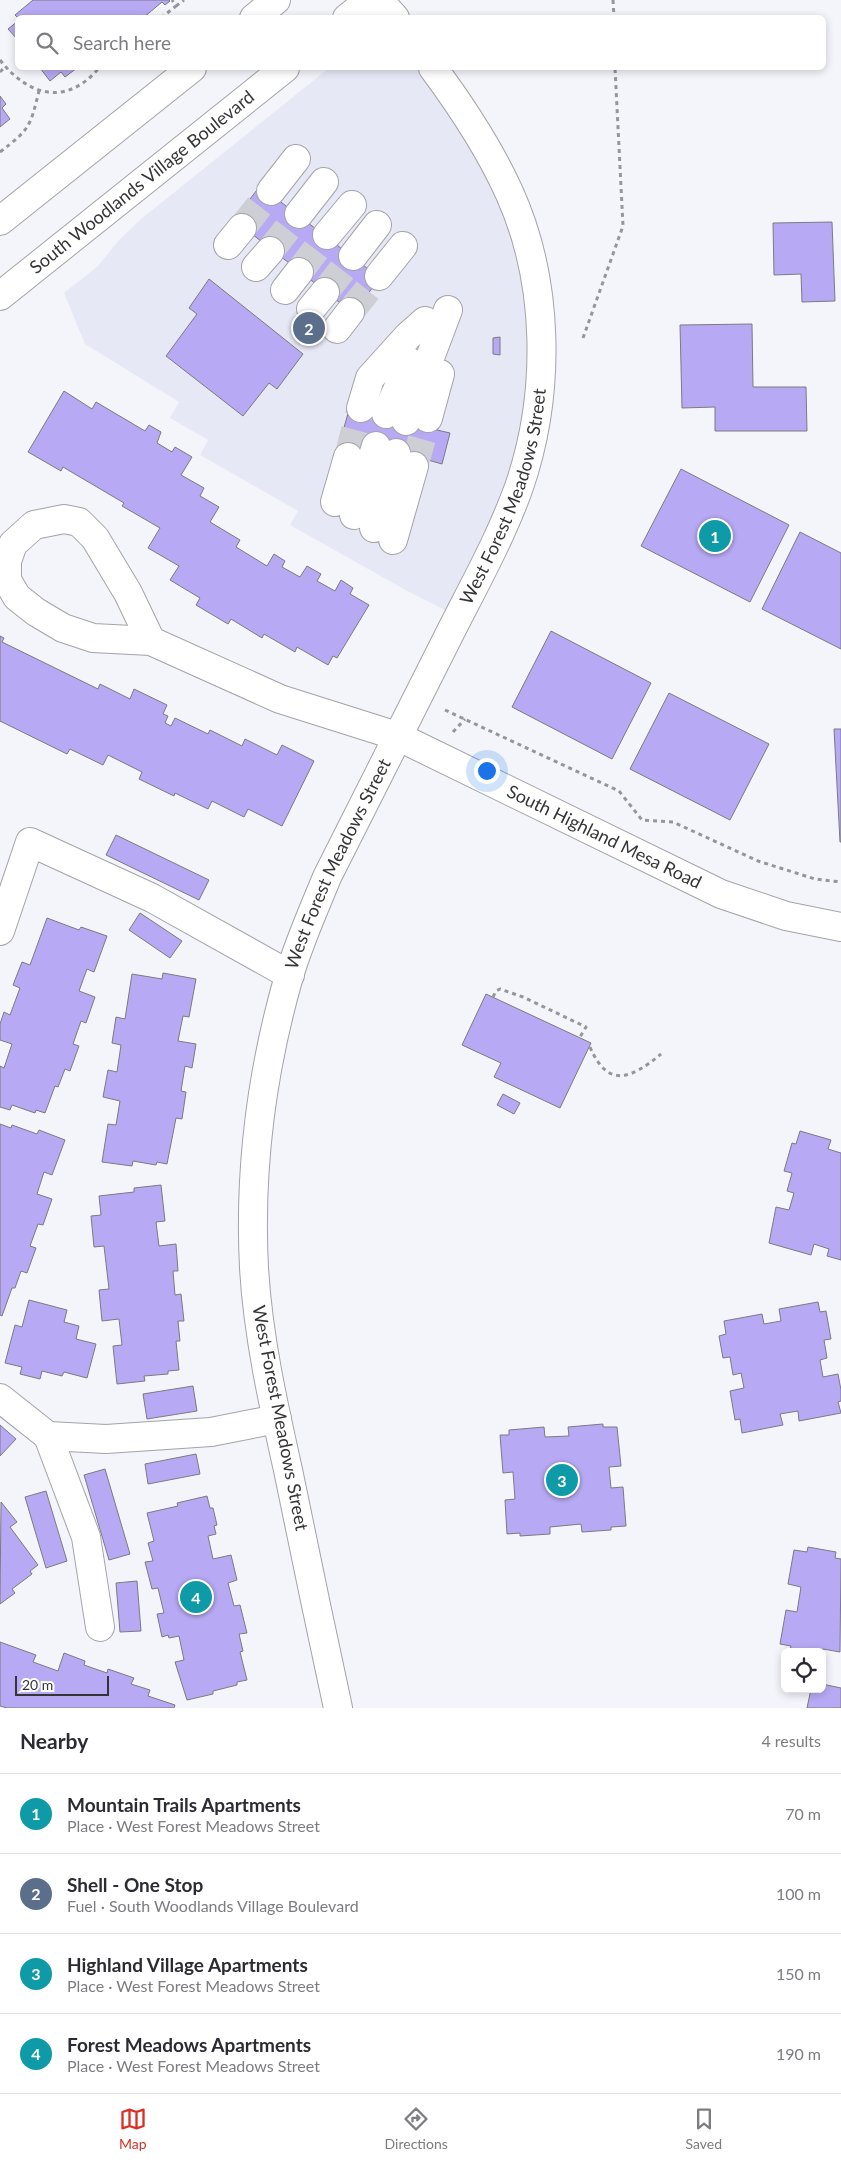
<!DOCTYPE html>
<meta charset="utf-8">
<style>
body{margin:0;font-family:Lato,sans-serif;background:#f7f7f7;color:#2b2b33}
.controls{position:absolute;right:15px;bottom:15px;display:grid;overflow:hidden;border-radius:8px;box-shadow:0 2px 8px #0003}
.controls button{width:45px;height:45px;display:grid;place-items:center;padding:0;border:0;border-bottom:1px solid #e1e1e2;background:#fff;color:#2b2b33;font:25px sans-serif}
.scale{position:absolute;left:15px;bottom:12px;width:94px;box-sizing:border-box;padding-left:5px;border:2px solid #353537;border-top:0;font-size:14px;line-height:18px;white-space:nowrap;color:#353537;-webkit-text-stroke:4px #fff;paint-order:stroke}
.you{position:absolute;left:486px;top:770px;width:18px;height:18px;margin:-12px;border:4px solid #fff;border-radius:50%;background:#1a73e8;box-shadow:0 0 0 8px #1a73e833}
.badge{display:grid;place-items:center;width:32px;height:32px;border-radius:50%;background:#d93025;color:#fff;font-size:16px;font-weight:700}
.pin{position:absolute;translate:-50% -50%;border:2px solid #fff;box-shadow:0 1px 5px #0006}
.list{margin:0;padding:0;list-style:none}
h2{display:flex;justify-content:space-between;align-items:center;height:65px;margin:0;padding:0 20px;font-size:21px}
h2 small{font-size:16px;font-weight:400;color:#7c7c81}
.list li{display:grid;grid-template-columns:32px 1fr auto;gap:15px;align-items:center;box-sizing:border-box;height:80px;padding:0 20px;border-top:1px solid #e1e1e2}
.list b{display:block;font-size:19px;white-space:nowrap}
.list p{margin:0;font-size:16px;white-space:nowrap;color:#7c7c81}
.list em{font-size:16px;font-style:normal;color:#7c7c81}
.icon{flex:none;width:28px;height:28px;fill:none;stroke:currentColor;stroke-width:2;stroke-linecap:round;stroke-linejoin:round}
.map{position:relative;flex:none;width:841px;height:1708px;overflow:hidden}
.search{position:absolute;background:#fff;box-shadow:0 2px 8px #0003;left:15px;right:15px;top:15px;height:55px;display:flex;align-items:center;gap:12px;box-sizing:border-box;padding:0 18px;border-radius:8px;color:#7c7c81;font-size:19px}
.sheet{height:385px;background:#fff}
nav{display:flex;justify-content:space-around;align-items:center;box-sizing:border-box;height:70px;border-top:1px solid #e1e1e2;background:#fff;font-size:14px;color:#7c7c81}
nav a{display:grid;justify-items:center;gap:2px}
nav .on{color:#d93025}
.map>svg:first-child{display:block}
.built{fill:#e7e8f5}
.building{fill:#b8a9f4;stroke:#7b7a80}
.lines{fill:none;stroke-linecap:round;stroke-linejoin:round}
.minor-tunnel{stroke:#cecfd4;stroke-width:28;stroke-dasharray:28 14;stroke-linecap:butt}
.minor-casing{stroke:#a3a3a9;stroke-width:30}
.path{stroke:#95969a;stroke-width:3;stroke-dasharray:4 4;stroke-linecap:butt}
.minor{stroke:#fff;stroke-width:28}
.labels{text-anchor:middle;stroke-width:4;stroke-linejoin:round;paint-order:stroke}
.street-label{font-size:18px;fill:#353537;stroke:#fff}
</style>
<div class="map">
<svg width="841" height="1708" viewBox="0 0 841 1708">
<rect width="100%" height="100%" fill="#f4f5fb"/>
<!-- built -->
<path class="built" d="M 329,68 L 432,68 L 522,219 L 535,427 L 459,617 L 409,592 L 290,525 L 298,511 L 200,455 L 208,440 L 170,418 L 179,402 L 85,344 L 64,293 L 98,266 L 119,240 L 141,219 Z"/>
<!-- building -->
<g class="building">
<path d="M 33,0 L 169,0 L 170,1 L 165,5 L 162,2 L 143,18 L 18,18 L 15,15 Z"/>
<path d="M 18,21 L 18,40 L 8,29 Z"/>
<path d="M 40,68 L 77,68 L 65,77 L 61,72 L 50,81 Z"/>
<path d="M 0,96 L 6,104 L 2,108 L 10,119 L 0,127 Z"/>
<path d="M 260,186 L 380,278 L 353,313 L 234,220 Z"/>
<path d="M 832,222 L 835,301 L 802,302 L 801,274 L 774,275 L 773,223 Z"/>
<path d="M 209,279 L 303,354 L 277,389 L 269,383 L 243,416 L 166,356 L 197,314 L 189,308 Z"/>
<path d="M 752,324 L 753,387 L 806,387 L 807,431 L 715,431 L 715,407 L 682,408 L 680,325 Z"/>
<path d="M 500,337 L 500,355 L 493,354 L 493,338 Z"/>
<path d="M 64,391 L 92,409 L 96,402 L 145,431 L 149,425 L 161,432 L 157,443 L 172,452 L 175,447 L 192,457 L 181,475 L 204,488 L 200,496 L 219,507 L 210,522 L 240,540 L 236,547 L 267,566 L 274,554 L 285,561 L 282,567 L 300,577 L 307,566 L 321,574 L 317,581 L 335,591 L 341,580 L 353,588 L 350,594 L 369,605 L 337,658 L 333,656 L 328,665 L 297,647 L 295,652 L 264,634 L 262,638 L 231,619 L 228,624 L 196,605 L 200,598 L 170,580 L 179,566 L 148,548 L 160,528 L 122,506 L 124,503 L 63,467 L 61,471 L 28,452 Z"/>
<path d="M 350,406 L 439,422 L 437,430 L 450,433 L 442,464 L 428,460 L 426,469 L 337,453 Z"/>
<path d="M 681,469 L 789,525 L 750,602 L 641,546 Z"/>
<path d="M 800,532 L 841,553 L 841,649 L 762,609 Z"/>
<path d="M 551,631 L 651,683 L 612,759 L 512,707 Z"/>
<path d="M 0,636 L 4,638 L 2,642 L 98,689 L 100,684 L 130,699 L 134,689 L 167,705 L 163,714 L 168,716 L 165,723 L 171,726 L 175,718 L 208,734 L 210,730 L 242,746 L 245,739 L 277,755 L 282,745 L 314,761 L 282,826 L 248,809 L 244,817 L 212,801 L 208,809 L 175,793 L 174,796 L 139,779 L 142,772 L 108,755 L 103,765 L 70,749 L 67,754 L 0,721 Z"/>
<path d="M 669,693 L 769,744 L 730,820 L 630,769 Z"/>
<path d="M 834,729 L 841,729 L 841,842 L 840,842 Z"/>
<path d="M 116,835 L 209,880 L 199,900 L 106,855 Z"/>
<path d="M 140,913 L 182,941 L 170,958 L 129,930 Z"/>
<path d="M 47,918 L 79,930 L 81,927 L 107,936 L 94,972 L 87,969 L 79,991 L 95,997 L 86,1023 L 81,1021 L 73,1044 L 79,1046 L 70,1071 L 65,1069 L 58,1087 L 55,1086 L 45,1113 L 36,1110 L 35,1113 L 12,1105 L 10,1110 L 0,1107 L 0,1066 L 4,1068 L 12,1044 L 0,1040 L 0,1024 L 4,1012 L 10,1015 L 20,988 L 13,985 L 22,962 L 30,965 Z"/>
<path d="M 163,973 L 196,979 L 189,1017 L 183,1016 L 178,1041 L 196,1044 L 192,1068 L 185,1066 L 181,1091 L 186,1092 L 182,1119 L 176,1118 L 167,1164 L 157,1162 L 156,1165 L 133,1161 L 132,1166 L 102,1162 L 108,1124 L 116,1125 L 120,1101 L 103,1097 L 108,1070 L 117,1072 L 121,1045 L 112,1043 L 116,1017 L 125,1019 L 132,974 L 162,979 Z"/>
<path d="M 486,994 L 591,1043 L 560,1108 L 494,1077 L 501,1063 L 462,1045 Z"/>
<path d="M 503,1094 L 520,1103 L 514,1114 L 497,1105 Z"/>
<path d="M 0,1124 L 11,1128 L 12,1125 L 37,1134 L 39,1130 L 65,1140 L 52,1175 L 44,1172 L 37,1194 L 52,1199 L 43,1225 L 38,1224 L 30,1246 L 36,1248 L 27,1273 L 21,1271 L 15,1288 L 12,1288 L 2,1316 L 0,1315 Z"/>
<path d="M 800,1131 L 831,1140 L 828,1149 L 841,1153 L 841,1260 L 827,1256 L 829,1249 L 814,1244 L 811,1255 L 769,1243 L 776,1207 L 789,1210 L 794,1193 L 787,1191 L 792,1173 L 784,1171 L 792,1143 L 796,1144 Z"/>
<path d="M 161,1185 L 165,1221 L 156,1222 L 159,1246 L 176,1244 L 178,1271 L 173,1271 L 175,1295 L 181,1294 L 184,1321 L 178,1321 L 180,1341 L 176,1341 L 179,1370 L 168,1371 L 168,1374 L 144,1376 L 145,1381 L 117,1384 L 113,1346 L 122,1345 L 119,1319 L 102,1321 L 99,1290 L 109,1289 L 104,1246 L 94,1247 L 91,1216 L 101,1215 L 99,1196 L 134,1192 L 134,1188 Z"/>
<path d="M 29,1300 L 67,1310 L 64,1322 L 79,1326 L 76,1339 L 96,1344 L 87,1378 L 64,1372 L 62,1376 L 42,1371 L 40,1379 L 20,1374 L 22,1367 L 5,1363 L 15,1325 L 22,1327 Z"/>
<path d="M 818,1302 L 820,1312 L 826,1311 L 831,1339 L 824,1340 L 827,1358 L 820,1360 L 823,1377 L 838,1374 L 841,1390 L 841,1401 L 838,1402 L 841,1413 L 799,1421 L 798,1411 L 780,1414 L 783,1425 L 742,1433 L 740,1419 L 735,1420 L 730,1391 L 744,1388 L 741,1373 L 733,1375 L 730,1357 L 723,1358 L 719,1336 L 726,1334 L 724,1321 L 762,1314 L 764,1324 L 781,1321 L 779,1309 Z"/>
<path d="M 193,1386 L 197,1411 L 147,1419 L 143,1394 Z"/>
<path d="M 603,1424 L 603,1427 L 617,1427 L 621,1466 L 609,1467 L 611,1488 L 623,1487 L 626,1526 L 611,1527 L 611,1530 L 582,1532 L 581,1524 L 550,1527 L 550,1534 L 520,1536 L 520,1533 L 507,1534 L 505,1500 L 515,1499 L 513,1472 L 503,1473 L 500,1435 L 509,1435 L 509,1430 L 544,1427 L 545,1437 L 569,1436 L 568,1427 Z"/>
<path d="M 0,1425 L 16,1439 L 0,1456 Z"/>
<path d="M 196,1454 L 200,1474 L 148,1484 L 145,1464 Z"/>
<path d="M 105,1469 L 130,1554 L 109,1560 L 84,1475 Z"/>
<path d="M 46,1491 L 67,1561 L 46,1568 L 25,1497 Z"/>
<path d="M 207,1496 L 210,1508 L 213,1508 L 217,1525 L 214,1526 L 216,1534 L 208,1536 L 213,1559 L 231,1555 L 237,1580 L 228,1583 L 234,1606 L 240,1605 L 247,1633 L 239,1634 L 243,1651 L 240,1652 L 247,1680 L 237,1682 L 237,1685 L 213,1691 L 213,1694 L 187,1700 L 175,1662 L 184,1660 L 179,1636 L 169,1638 L 168,1635 L 162,1637 L 157,1614 L 164,1613 L 158,1588 L 152,1589 L 145,1562 L 153,1561 L 148,1543 L 154,1541 L 147,1513 L 178,1506 L 177,1503 Z"/>
<path d="M 1,1502 L 17,1522 L 10,1527 L 38,1565 L 30,1571 L 32,1574 L 12,1589 L 15,1593 L 0,1604 Z"/>
<path d="M 808,1547 L 836,1552 L 835,1558 L 841,1559 L 840,1652 L 823,1649 L 822,1654 L 822,1652 L 798,1652 L 790,1650 L 791,1646 L 780,1644 L 786,1610 L 797,1612 L 801,1587 L 788,1584 L 794,1550 L 807,1552 Z"/>
<path d="M 137,1581 L 141,1631 L 120,1632 L 116,1583 Z"/>
<path d="M 0,1642 L 36,1655 L 33,1662 L 58,1671 L 64,1653 L 85,1661 L 84,1665 L 107,1673 L 108,1669 L 134,1678 L 131,1684 L 150,1690 L 148,1696 L 175,1705 L 174,1708 L 7,1708 L 0,1706 Z"/>
<path d="M 822,1684 L 841,1688 L 841,1708 L 807,1708 L 811,1689 L 822,1689 Z"/>
</g>
<g class="lines">
<!-- minor-tunnel -->
<g class="minor-tunnel">
<path d="M 242,228 L 271,191"/>
<path d="M 270,251 L 299,214"/>
<path d="M 299,272 L 327,235"/>
<path d="M 325,292 L 353,256"/>
<path d="M 350,312 L 379,276"/>
<path d="M 348,457 L 361,408"/>
<path d="M 414,466 L 428,418"/>
</g>
<defs>
<g id="minor">
<path d="M 379,0 L 395,18"/>
<path d="M 254,18 L 276,0"/>
<path d="M 347,18 L 370,0"/>
<path d="M 271,191 L 296,159"/>
<path d="M 299,214 L 324,182"/>
<path d="M 0,221 L 192,68"/>
<path d="M 327,235 L 352,205"/>
<path d="M 228,245 L 242,228"/>
<path d="M 353,256 L 377,225"/>
<path d="M 256,267 L 270,251"/>
<path d="M 379,276 L 403,246"/>
<path d="M 285,290 L 299,272"/>
<path id="s1" d="M 0,296 L 285,68"/>
<path d="M 311,309 L 325,292"/>
<path d="M 337,329 L 350,312"/>
<path d="M 361,408 L 370,378 L 408,336 L 425,321"/>
<path d="M 386,414 L 410,362"/>
<path d="M 428,418 L 440,374"/>
<path d="M 406,421 L 448,310"/>
<path d="M 335,502 L 348,457"/>
<path d="M 354,515 L 376,446"/>
<path d="M 374,528 L 396,453"/>
<path d="M 393,540 L 414,466"/>
<path id="s2" d="M 151,641 L 93,638 L 63,628 L 36,612 L 17,597 L 7,580 L 7,561 L 13,544 L 34,525 L 64,519 L 79,522 L 95,538 L 128,593 L 151,641 L 280,699 L 397,736 L 721,894 L 786,916 L 841,927"/>
<path d="M 0,931 L 30,842 L 152,898 L 290,975"/>
<path d="M 0,1398 L 48,1436 L 106,1439 L 211,1432 L 277,1419"/>
<path d="M 48,1436 L 86,1537 L 100,1627"/>
<path id="s3" d="M 338,1708 C 321,1629 304,1549 288,1470 C 273,1403 258,1336 254,1268 C 249,1171 262,1070 289,976 C 299,942 314,909 327,877 C 367,797 407,718 447,639 C 472,589 500,540 519,487 C 551,394 550,282 509,192 C 489,148 462,107 433,68"/>
</g>
</defs>
<!-- minor casing -->
<use href="#minor" class="minor-casing"/>
<!-- path -->
<g class="path">
<path d="M 613,0 L 614,18"/>
<path d="M 176,6 L 184,0"/>
<path d="M 161,18 L 176,6 L 172,0"/>
<path d="M 0,60 C 29,97 67,106 99,68"/>
<path d="M 0,72 L 5,67"/>
<path d="M 0,152 C 30,129 30,127 39,91"/>
<path d="M 583,338 L 623,226 L 615,68"/>
<path d="M 445,710 L 619,791 L 642,820 L 673,822 L 758,861 L 815,879 L 841,882"/>
<path d="M 453,732 L 465,719"/>
<path d="M 493,997 L 496,991 L 500,989 L 523,997 L 586,1027 L 580,1037"/>
<path d="M 590,1047 C 608,1089 631,1079 661,1054"/>
</g>
<!-- minor -->
<use href="#minor" class="minor"/>
</g>
<g class="labels">
<!-- street labels -->
<g class="street-label">
<text dy="6" stroke="none"><textPath href="#s1" startOffset="182">South Woodlands Village Boulevard</textPath></text>
<text dy="6" stroke="none"><textPath href="#s3" startOffset="1271">West Forest Meadows Street</textPath></text>
<text dy="6" stroke="none"><textPath href="#s2" startOffset="911">South Highland Mesa Road</textPath></text>
<text dy="6" stroke="none"><textPath href="#s3" startOffset="866">West Forest Meadows Street</textPath></text>
<text transform="translate(280 1418) rotate(79)" y="6">West Forest Meadows Street</text>
</g>
</g>
</svg>
<div class="controls">
<button><svg class="icon" aria-label="locate" viewBox="0 0 24 24"><circle cx="12" cy="12" r="6"/><path d="M12 2v4M12 18v4M2 12h4M18 12h4"/></svg></button>
</div>
<div class="scale">20 m</div>
<div class="you"></div>
<div class="pin badge" style="left:715px;top:536px;background:#0f9aa8">1</div>
<div class="pin badge" style="left:309px;top:328px;background:#5c6f8a">2</div>
<div class="pin badge" style="left:562px;top:1480px;background:#0f9aa8">3</div>
<div class="pin badge" style="left:196px;top:1597px;background:#0f9aa8">4</div>
<div class="search"><svg class="icon" aria-label="search" viewBox="0 0 24 24"><circle cx="10" cy="10" r="6"/><path d="M15 15l6 6"/></svg>Search here</div>
</div>
<section class="sheet">
<h2>Nearby<small>4 results</small></h2>
<ul class="list">
<li><span class="badge" style="background:#0f9aa8">1</span><div><b>Mountain Trails Apartments</b><p>Place · West Forest Meadows Street</p></div><em>70 m</em></li>
<li><span class="badge" style="background:#5c6f8a">2</span><div><b>Shell - One Stop</b><p>Fuel · South Woodlands Village Boulevard</p></div><em>100 m</em></li>
<li><span class="badge" style="background:#0f9aa8">3</span><div><b>Highland Village Apartments</b><p>Place · West Forest Meadows Street</p></div><em>150 m</em></li>
<li><span class="badge" style="background:#0f9aa8">4</span><div><b>Forest Meadows Apartments</b><p>Place · West Forest Meadows Street</p></div><em>190 m</em></li>
</ul>
</section>
<nav>
<a class="on"><svg class="icon" aria-label="map" viewBox="0 0 24 24"><path d="M3 6l6-2 6 2 6-2v14l-6 2-6-2-6 2zM9 4v14M15 6v14"/></svg>Map</a>
<a><svg class="icon" aria-label="directions" viewBox="0 0 24 24"><path d="M12 3l9 9-9 9-9-9zM9 14v-3h6M13 9l2 2-2 2"/></svg>Directions</a>
<a><svg class="icon" aria-label="saved" viewBox="0 0 24 24"><path d="M7 4h10v16l-5-4-5 4z"/></svg>Saved</a>
</nav>
